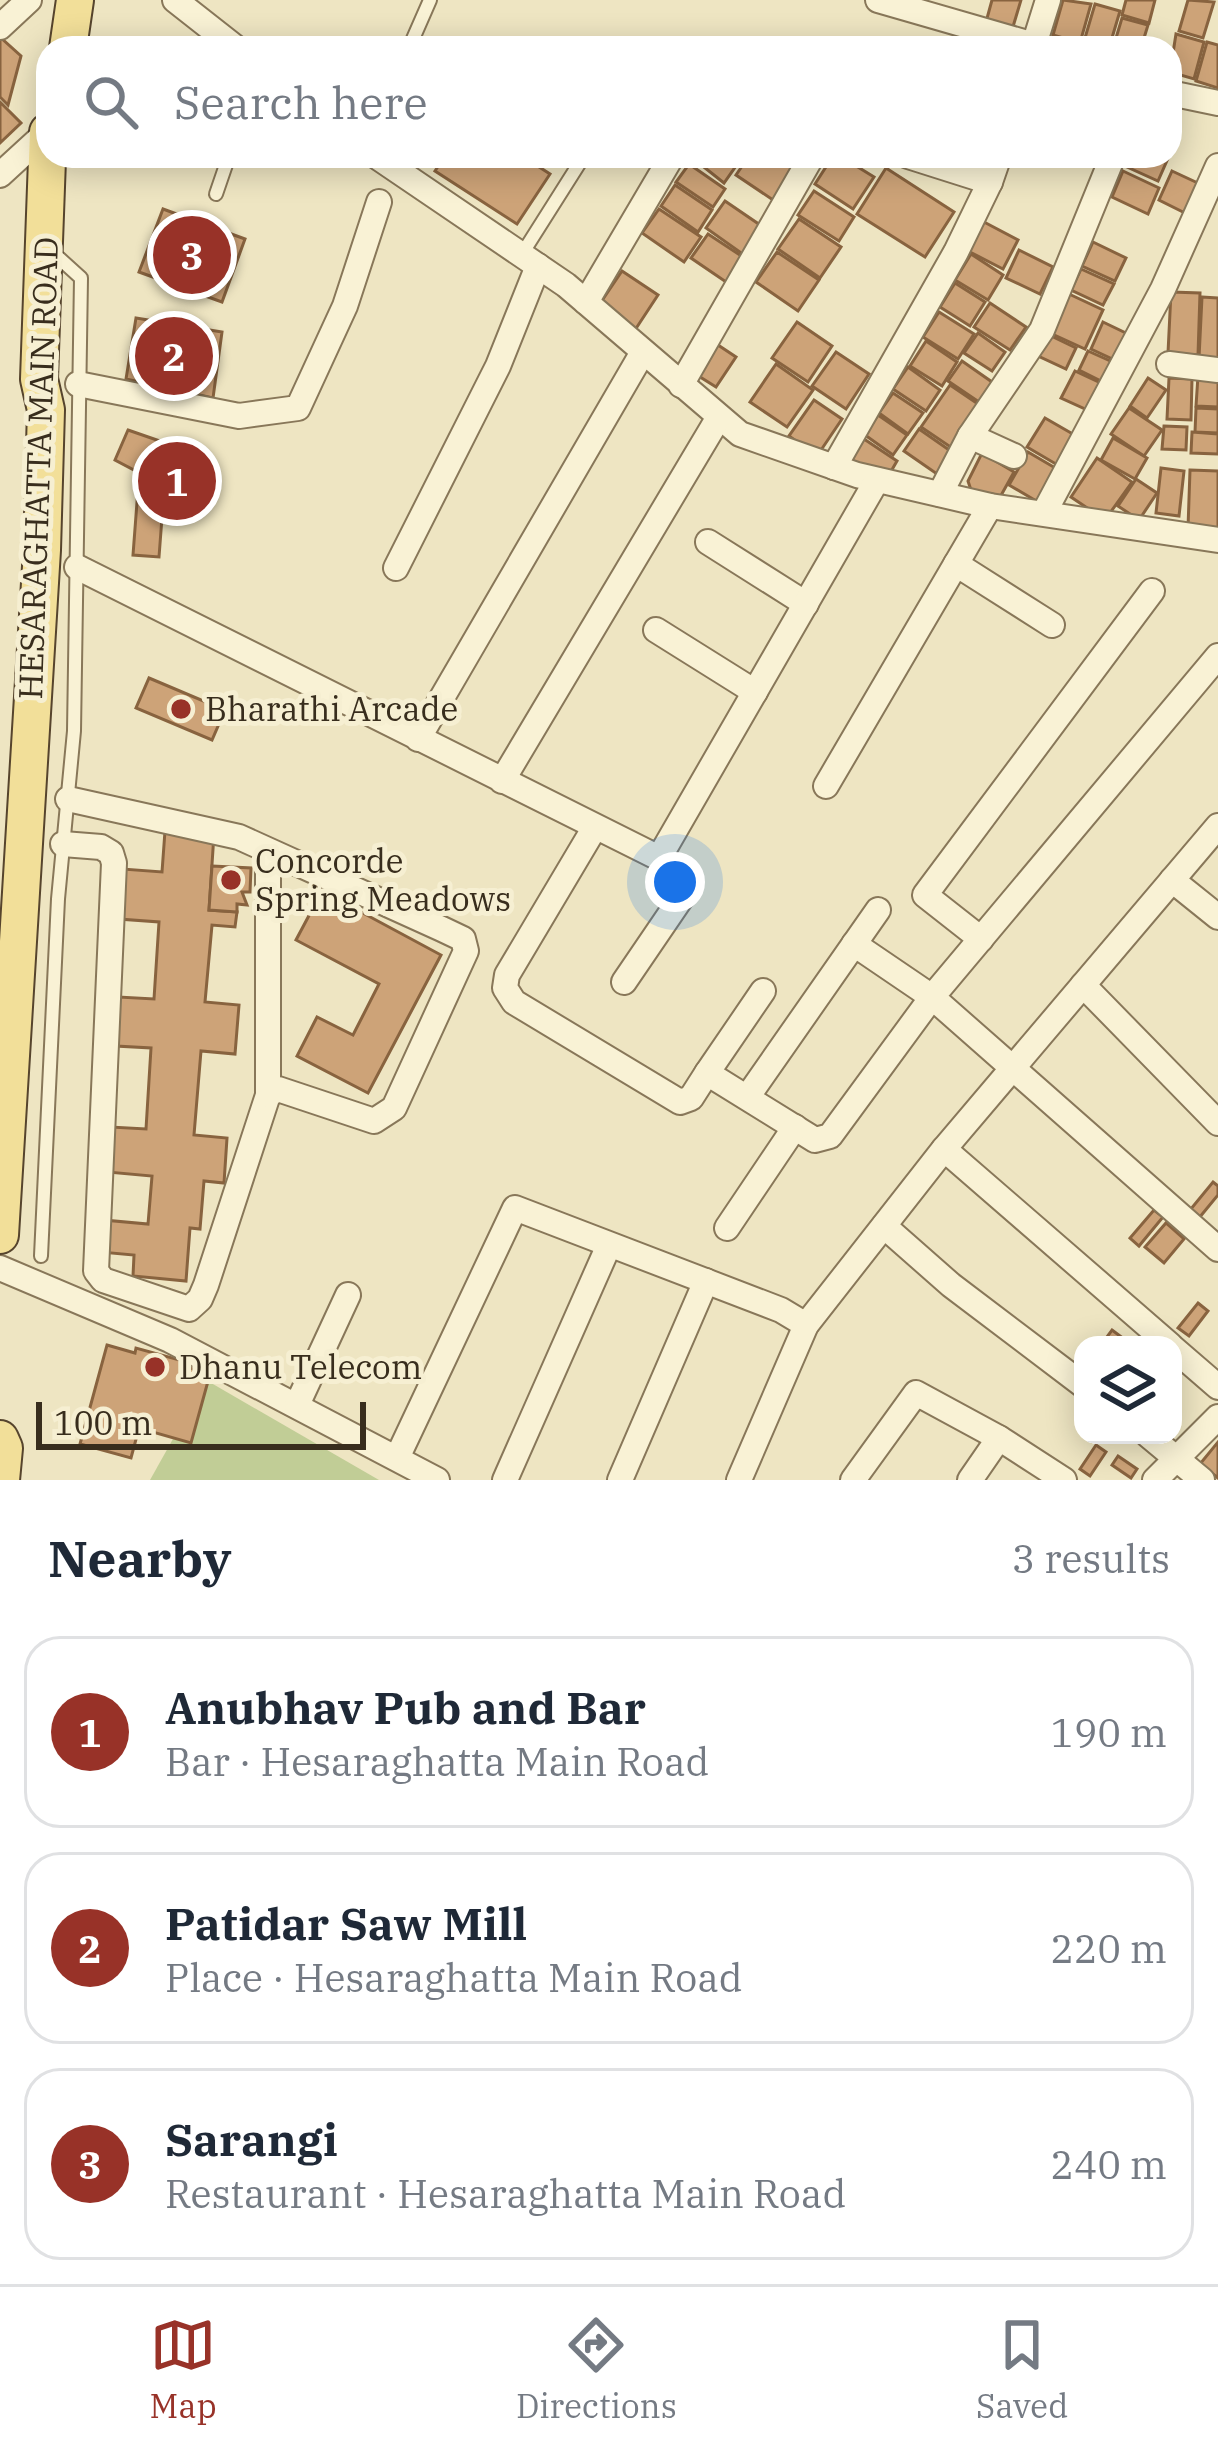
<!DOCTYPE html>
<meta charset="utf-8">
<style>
body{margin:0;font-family:"IBM Plex Serif",serif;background:#f6f6f7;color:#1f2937}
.controls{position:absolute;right:36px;bottom:36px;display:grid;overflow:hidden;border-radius:24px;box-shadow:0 6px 30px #0003}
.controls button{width:108px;height:108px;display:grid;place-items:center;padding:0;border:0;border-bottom:3px solid #e0e1e3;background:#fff;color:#1f2937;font:60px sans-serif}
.scale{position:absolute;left:36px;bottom:30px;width:330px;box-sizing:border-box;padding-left:12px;border:6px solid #382d1d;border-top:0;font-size:33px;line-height:42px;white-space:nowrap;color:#382d1d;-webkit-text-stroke:9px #f6efd2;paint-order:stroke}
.you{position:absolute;left:675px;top:882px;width:42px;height:42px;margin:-30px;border:9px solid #fff;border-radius:50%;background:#1a73e8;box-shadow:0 0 0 18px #1a73e833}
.badge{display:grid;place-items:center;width:78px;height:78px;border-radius:50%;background:#983228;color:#fff;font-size:39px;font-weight:700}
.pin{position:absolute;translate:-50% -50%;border:6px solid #fff;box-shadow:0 3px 12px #0006}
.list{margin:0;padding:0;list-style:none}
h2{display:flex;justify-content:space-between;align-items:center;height:156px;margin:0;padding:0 48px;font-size:51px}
h2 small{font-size:39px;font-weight:400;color:#747a83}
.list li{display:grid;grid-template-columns:78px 1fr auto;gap:36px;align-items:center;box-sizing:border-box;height:192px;margin:0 24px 24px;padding:0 24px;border:3px solid #e0e1e3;border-radius:36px}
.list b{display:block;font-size:45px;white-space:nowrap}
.list p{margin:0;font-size:39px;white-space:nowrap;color:#747a83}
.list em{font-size:39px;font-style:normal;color:#747a83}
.icon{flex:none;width:66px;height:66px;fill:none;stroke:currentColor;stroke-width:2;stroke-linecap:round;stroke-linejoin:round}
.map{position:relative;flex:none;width:1218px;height:1480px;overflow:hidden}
.search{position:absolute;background:#fff;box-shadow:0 6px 30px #0003;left:36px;right:36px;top:36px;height:132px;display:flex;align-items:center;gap:30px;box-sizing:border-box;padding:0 42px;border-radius:36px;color:#747a83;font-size:45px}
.sheet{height:804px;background:#fff}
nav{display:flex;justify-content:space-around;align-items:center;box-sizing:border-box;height:168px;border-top:3px solid #e0e1e3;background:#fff;font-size:33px;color:#747a83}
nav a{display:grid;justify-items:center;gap:6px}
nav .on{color:#983228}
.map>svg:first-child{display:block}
.green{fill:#c1cd96}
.building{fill:#cda378;stroke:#88633f;stroke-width:3}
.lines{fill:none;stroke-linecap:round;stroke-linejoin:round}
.lane-casing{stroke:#887759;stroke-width:16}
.street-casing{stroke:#887759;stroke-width:28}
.primary-casing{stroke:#56442d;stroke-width:40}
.lane{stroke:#f9f2d5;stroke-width:12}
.street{stroke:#f9f2d5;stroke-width:24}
.primary{stroke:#f2df99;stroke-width:36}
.poi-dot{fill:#983228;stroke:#f6efd2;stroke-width:4.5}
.labels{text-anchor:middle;stroke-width:10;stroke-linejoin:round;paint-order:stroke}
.street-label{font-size:33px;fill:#382d1d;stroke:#f6efd2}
.poi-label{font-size:33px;fill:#382d1d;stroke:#f6efd2;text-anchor:start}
</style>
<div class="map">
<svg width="1218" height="1480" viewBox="0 0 1218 1480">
<rect width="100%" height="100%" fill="#eee5c2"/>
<!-- green -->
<path class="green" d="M 206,1380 L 379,1480 L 150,1480 Z"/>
<!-- building -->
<g class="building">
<path d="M 992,0 L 1021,0 L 1012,30 L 986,22 Z"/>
<path d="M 1063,0 L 1091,4 L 1080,43 L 1053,35 Z"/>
<path d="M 1126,0 L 1155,0 L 1149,23 L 1122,15 Z"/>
<path d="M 1188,0 L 1214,2 L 1203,38 L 1179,31 Z"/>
<path d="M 1095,4 L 1120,11 L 1109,48 L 1082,48 Z"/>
<path d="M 1122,18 L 1148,25 L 1141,48 L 1113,48 Z"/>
<path d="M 1176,34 L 1204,42 L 1194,79 L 1170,72 Z"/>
<path d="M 0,37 L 21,56 L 8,105 L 0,97 Z"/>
<path d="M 1207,42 L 1218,45 L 1218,88 L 1196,81 Z"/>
<path d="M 0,102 L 21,123 L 0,143 Z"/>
<path d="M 445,156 L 522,156 L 550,174 L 517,224 L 435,171 Z"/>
<path d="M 690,156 L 728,156 L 738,163 L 724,183 Z"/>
<path d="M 749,156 L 808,156 L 776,202 L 736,175 Z"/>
<path d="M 833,156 L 840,156 L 874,177 L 853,209 L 815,184 Z"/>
<path d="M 1130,156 L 1169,156 L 1158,181 L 1125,166 Z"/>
<path d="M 689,164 L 725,189 L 713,207 L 676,182 Z"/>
<path d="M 886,168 L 954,212 L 925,257 L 857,214 Z"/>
<path d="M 1123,171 L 1159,188 L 1148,214 L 1112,197 Z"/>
<path d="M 1172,171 L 1202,185 L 1189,215 L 1159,200 Z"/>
<path d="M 675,185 L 712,210 L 698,232 L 661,206 Z"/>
<path d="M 814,191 L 854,217 L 839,241 L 798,215 Z"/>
<path d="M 725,201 L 763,227 L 744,255 L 706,228 Z"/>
<path d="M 163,209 L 245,239 L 222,302 L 139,272 Z"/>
<path d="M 659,209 L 701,237 L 684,262 L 642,233 Z"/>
<path d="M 799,219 L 841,247 L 820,278 L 778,249 Z"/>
<path d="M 984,222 L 1018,240 L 1003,269 L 968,251 Z"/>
<path d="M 708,234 L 746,259 L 729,284 L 691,258 Z"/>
<path d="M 1093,242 L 1126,258 L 1115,281 L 1082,266 Z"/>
<path d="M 1019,250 L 1053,267 L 1040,294 L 1006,278 Z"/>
<path d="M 777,252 L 819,280 L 798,311 L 756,282 Z"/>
<path d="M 971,254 L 1003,275 L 988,300 L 955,280 Z"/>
<path d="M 1081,269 L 1114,284 L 1103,305 L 1071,290 Z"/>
<path d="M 622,271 L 658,295 L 635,330 L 599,305 Z"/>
<path d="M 955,283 L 985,302 L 970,326 L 940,307 Z"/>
<path d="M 1171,292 L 1200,293 L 1198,355 L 1168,353 Z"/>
<path d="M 1069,294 L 1103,310 L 1085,349 L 1050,333 Z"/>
<path d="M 1202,297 L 1218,298 L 1218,359 L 1199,358 Z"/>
<path d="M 990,303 L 1026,327 L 1010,350 L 974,327 Z"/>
<path d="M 939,312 L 974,334 L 958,359 L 923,337 Z"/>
<path d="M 136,318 L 222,332 L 213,398 L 126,379 Z"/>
<path d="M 797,322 L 832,346 L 808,382 L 772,358 Z"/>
<path d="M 1103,322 L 1134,337 L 1121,363 L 1091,349 Z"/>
<path d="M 978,333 L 1005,352 L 992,371 L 964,353 Z"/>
<path d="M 1047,334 L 1076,348 L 1066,369 L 1036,355 Z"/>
<path d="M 926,341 L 957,362 L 942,386 L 910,366 Z"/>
<path d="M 718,345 L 736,357 L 716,387 L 697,375 Z"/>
<path d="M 1088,351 L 1117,364 L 1107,384 L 1079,370 Z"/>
<path d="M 836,352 L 869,374 L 846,409 L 812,386 Z"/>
<path d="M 962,361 L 992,382 L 979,402 L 948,381 Z"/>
<path d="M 776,364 L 813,390 L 787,427 L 750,402 Z"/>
<path d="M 908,367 L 940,390 L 926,411 L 893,389 Z"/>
<path d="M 1075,371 L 1107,386 L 1094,413 L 1061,398 Z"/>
<path d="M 1198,376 L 1218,377 L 1218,407 L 1196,406 Z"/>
<path d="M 1148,378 L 1166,390 L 1147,418 L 1130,406 Z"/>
<path d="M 1169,378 L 1192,379 L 1191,420 L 1167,419 Z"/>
<path d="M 950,385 L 981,406 L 952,448 L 921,427 Z"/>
<path d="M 893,393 L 923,413 L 908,434 L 879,413 Z"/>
<path d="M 814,400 L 842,419 L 817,456 L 789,436 Z"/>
<path d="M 1129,408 L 1162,430 L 1144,456 L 1111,434 Z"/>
<path d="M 1196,408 L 1218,409 L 1218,433 L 1195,432 Z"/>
<path d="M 878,415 L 907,435 L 893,455 L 865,435 Z"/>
<path d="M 1045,418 L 1078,437 L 1061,467 L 1027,447 Z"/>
<path d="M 1164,426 L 1187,427 L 1186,450 L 1162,449 Z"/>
<path d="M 919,429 L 952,452 L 937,474 L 904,451 Z"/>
<path d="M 128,430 L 206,457 L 193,501 L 115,460 Z"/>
<path d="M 1192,432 L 1218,434 L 1218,454 L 1191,453 Z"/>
<path d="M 1113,438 L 1147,458 L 1135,479 L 1101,460 Z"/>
<path d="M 864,439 L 897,461 L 890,473 L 847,465 Z"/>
<path d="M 1028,452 L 1057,469 L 1038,502 L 1009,485 Z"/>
<path d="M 982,453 L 1014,472 L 999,499 L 972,493 L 968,481 Z"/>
<path d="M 1097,458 L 1132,482 L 1105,520 L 1071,497 Z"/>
<path d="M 1161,468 L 1184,471 L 1179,516 L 1156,513 Z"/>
<path d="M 1190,470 L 1218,471 L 1218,529 L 1188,528 Z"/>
<path d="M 1136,479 L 1157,493 L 1139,520 L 1118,506 Z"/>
<path d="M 138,489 L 164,491 L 159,557 L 133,555 Z"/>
<path d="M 149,678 L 225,710 L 212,740 L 136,708 Z"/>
<path d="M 165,831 L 214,834 L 209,910 L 237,912 L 235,927 L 212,925 L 205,1002 L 239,1005 L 235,1054 L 201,1051 L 194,1135 L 227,1138 L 224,1183 L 204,1181 L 200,1229 L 190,1228 L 186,1281 L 133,1276 L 134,1255 L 100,1252 L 103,1220 L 148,1224 L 152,1176 L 107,1172 L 111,1127 L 146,1129 L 151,1048 L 116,1046 L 119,997 L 154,999 L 159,922 L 119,919 L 123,869 L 162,872 Z"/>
<path d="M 212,866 L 251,868 L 250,892 L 242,892 L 247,905 L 237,904 L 237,912 L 209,910 Z"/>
<path d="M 322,891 L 441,955 L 368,1093 L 297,1056 L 317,1017 L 353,1035 L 379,984 L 296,940 Z"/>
<path d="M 1213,1182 L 1218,1186 L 1218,1195 L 1199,1218 L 1190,1210 Z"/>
<path d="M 1154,1210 L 1163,1217 L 1139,1246 L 1130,1238 Z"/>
<path d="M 1166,1223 L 1184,1239 L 1164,1263 L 1145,1247 Z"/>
<path d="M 1198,1303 L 1208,1311 L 1189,1336 L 1178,1328 Z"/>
<path d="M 1112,1330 L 1132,1345 L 1101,1345 Z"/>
<path d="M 107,1345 L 135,1353 L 136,1348 L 187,1362 L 186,1367 L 210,1374 L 191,1443 L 139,1428 L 131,1458 L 80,1444 Z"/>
<path d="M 1218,1442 L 1218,1478 L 1200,1464 Z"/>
<path d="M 1096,1445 L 1106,1452 L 1090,1476 L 1080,1469 Z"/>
<path d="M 1118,1456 L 1137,1469 L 1131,1478 L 1112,1465 Z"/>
</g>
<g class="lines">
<defs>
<g id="lane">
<path d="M 409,48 L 430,0"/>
<path d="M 216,194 L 229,156"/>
<path d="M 522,254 L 584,156"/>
<path d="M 41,1256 L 58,899 L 74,731 L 81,278 L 59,258"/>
</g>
<g id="street">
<path d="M 175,0 L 236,48"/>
<path d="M 878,0 L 1034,45"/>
<path d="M 0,27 L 29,0"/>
<path d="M 1033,48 L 1048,0"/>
<path d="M 1170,93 L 1218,103"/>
<path d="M 376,156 L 566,285 L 740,434 L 857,475 L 990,506 L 1218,540"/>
<path d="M 908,156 L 990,182"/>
<path d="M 0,175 L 48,131"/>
<path d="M 586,302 L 672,156"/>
<path d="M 1169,364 L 1218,370"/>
<path d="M 78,384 L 239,416 L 298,408 L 345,306 L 379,202"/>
<path d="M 681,385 L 812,156"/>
<path d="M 970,436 L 1014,456"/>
<path d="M 834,467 L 956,252 L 990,182 L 999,156"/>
<path d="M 940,494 L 970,436 L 1042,330 L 1113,156"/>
<path d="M 1044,513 L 1163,289 L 1218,166"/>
<path d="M 708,542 L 806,604"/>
<path d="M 956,564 L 1052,625"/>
<path d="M 77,567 L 659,858 L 683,876 L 688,888 L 624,982"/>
<path d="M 396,568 L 498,366 L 538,266"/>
<path d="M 656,630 L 755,692"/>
<path d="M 1218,656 L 932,997 L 1218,1249"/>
<path d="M 418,739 L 643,352"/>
<path d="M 502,781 L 719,417"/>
<path d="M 826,786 L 990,506"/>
<path d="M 595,827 L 507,975 L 505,988 L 514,1002 L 680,1102 L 691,1098 L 707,1073 L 815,1140 L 830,1136 L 932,997 L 854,944"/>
<path d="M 63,844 L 101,847 L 111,853 L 114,863 L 96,1271 L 103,1280 L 189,1309 L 200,1299 L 206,1285 L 268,1095 L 278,1089 L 374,1121 L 394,1108 L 466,951 L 463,939 L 442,929 L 239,837 L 68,799"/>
<path d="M 659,858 L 877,480"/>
<path d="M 1172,880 L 1218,917"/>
<path d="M 981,939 L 925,895 L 1152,591"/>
<path d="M 1083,985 L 1218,1123"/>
<path d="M 707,1073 L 763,991"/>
<path d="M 268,1095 L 268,852"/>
<path d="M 748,1096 L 878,910"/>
<path d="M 944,1149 L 1218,826"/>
<path d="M 884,1226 L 951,1285 L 1083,1385"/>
<path d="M 727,1228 L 795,1127"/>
<path d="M 0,1268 L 170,1340 L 437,1480"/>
<path d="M 1173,1348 L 1218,1387"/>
<path d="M 297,1405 L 348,1295"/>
<path d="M 1148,1435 L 1202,1480"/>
<path d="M 397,1458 L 515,1208 L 781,1310 L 806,1325"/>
<path d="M 505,1480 L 609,1245"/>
<path d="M 620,1480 L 706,1281"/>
<path d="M 739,1480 L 806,1325 L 944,1149 L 1170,1345"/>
<path d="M 853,1480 L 916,1393 L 999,1438 L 1064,1480"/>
<path d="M 970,1480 L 999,1438"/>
<path d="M 1155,1480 L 1218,1417"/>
</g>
<g id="primary">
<path d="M 68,48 L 75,0"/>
<path d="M 0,1235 L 42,550 L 46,410 L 39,379 L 48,132"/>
<path d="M 0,1439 L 4,1448 L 1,1480"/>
</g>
</defs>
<!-- lane casing -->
<use href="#lane" class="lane-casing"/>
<!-- street casing -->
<use href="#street" class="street-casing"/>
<!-- primary casing -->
<use href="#primary" class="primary-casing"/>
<!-- lane -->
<use href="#lane" class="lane"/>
<!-- street -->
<use href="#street" class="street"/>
<!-- primary -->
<use href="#primary" class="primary"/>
</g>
<!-- markers -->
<g class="poi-dot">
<circle cx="181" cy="709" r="12"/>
<circle cx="231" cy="880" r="12"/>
<circle cx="155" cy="1367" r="12"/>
</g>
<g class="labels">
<!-- street labels -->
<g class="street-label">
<text transform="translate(38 468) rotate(-88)" y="12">HESARAGHATTA MAIN ROAD</text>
</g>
<!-- poi labels -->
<g class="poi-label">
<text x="205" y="721">Bharathi Arcade</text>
<text x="255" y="873">Concorde<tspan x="255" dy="38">Spring Meadows</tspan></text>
<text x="179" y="1379">Dhanu Telecom</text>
</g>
</g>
</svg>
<div class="controls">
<button><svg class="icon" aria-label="layers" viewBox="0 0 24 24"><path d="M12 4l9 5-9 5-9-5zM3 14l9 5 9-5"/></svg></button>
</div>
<div class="scale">100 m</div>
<div class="you"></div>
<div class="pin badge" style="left:177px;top:481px">1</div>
<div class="pin badge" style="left:174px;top:356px">2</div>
<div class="pin badge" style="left:192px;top:255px">3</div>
<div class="search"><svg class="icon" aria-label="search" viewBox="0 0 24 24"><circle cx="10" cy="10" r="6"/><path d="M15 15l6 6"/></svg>Search here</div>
</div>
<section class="sheet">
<h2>Nearby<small>3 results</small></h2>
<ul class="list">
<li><span class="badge">1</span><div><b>Anubhav Pub and Bar</b><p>Bar · Hesaraghatta Main Road</p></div><em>190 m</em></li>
<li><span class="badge">2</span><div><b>Patidar Saw Mill</b><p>Place · Hesaraghatta Main Road</p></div><em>220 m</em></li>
<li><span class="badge">3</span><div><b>Sarangi</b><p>Restaurant · Hesaraghatta Main Road</p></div><em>240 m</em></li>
</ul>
</section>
<nav>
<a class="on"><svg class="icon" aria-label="map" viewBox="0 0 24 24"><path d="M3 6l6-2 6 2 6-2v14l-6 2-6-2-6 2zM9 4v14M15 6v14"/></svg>Map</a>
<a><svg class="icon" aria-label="directions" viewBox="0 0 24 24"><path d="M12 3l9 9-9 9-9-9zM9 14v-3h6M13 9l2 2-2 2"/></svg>Directions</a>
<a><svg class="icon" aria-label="saved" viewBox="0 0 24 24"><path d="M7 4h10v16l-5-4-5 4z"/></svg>Saved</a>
</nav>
